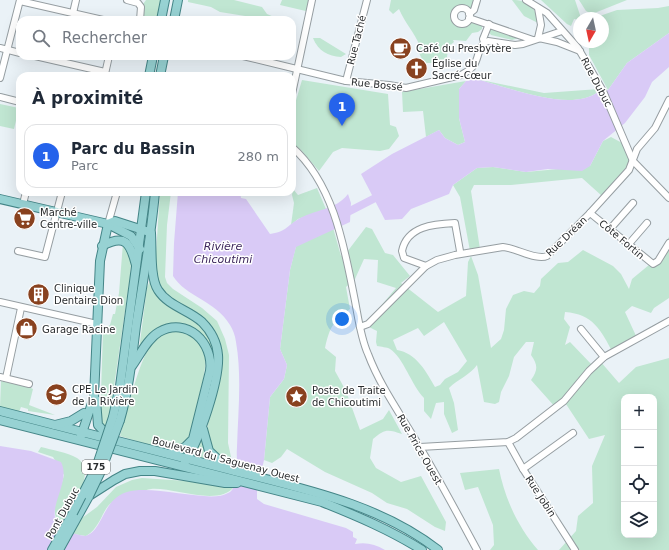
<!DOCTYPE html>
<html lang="fr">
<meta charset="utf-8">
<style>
body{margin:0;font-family:"DejaVu Sans",sans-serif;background:#f6f6f7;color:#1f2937}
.controls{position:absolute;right:12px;bottom:12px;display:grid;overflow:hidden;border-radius:8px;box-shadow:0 4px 16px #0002}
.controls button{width:36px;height:36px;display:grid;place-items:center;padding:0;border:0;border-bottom:1px solid #e0e1e3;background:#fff;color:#1f2937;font:20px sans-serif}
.compass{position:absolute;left:573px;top:12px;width:36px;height:36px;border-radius:50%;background:#fff;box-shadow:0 4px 16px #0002;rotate:189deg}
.you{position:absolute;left:342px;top:319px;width:14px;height:14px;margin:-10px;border:3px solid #fff;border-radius:50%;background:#1a73e8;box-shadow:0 0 0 6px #1a73e833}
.badge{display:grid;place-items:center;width:26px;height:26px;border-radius:50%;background:#2563eb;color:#fff;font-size:13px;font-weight:700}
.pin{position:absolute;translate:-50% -33px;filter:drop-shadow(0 1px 2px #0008)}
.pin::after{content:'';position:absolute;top:21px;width:14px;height:12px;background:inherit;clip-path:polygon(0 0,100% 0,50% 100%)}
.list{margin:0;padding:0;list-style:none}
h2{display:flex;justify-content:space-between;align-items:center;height:52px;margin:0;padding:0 16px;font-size:17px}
h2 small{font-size:13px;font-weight:400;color:#747a83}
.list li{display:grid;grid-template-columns:26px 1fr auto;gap:12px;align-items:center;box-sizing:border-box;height:64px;margin:0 8px 8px;padding:0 8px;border:1px solid #e0e1e3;border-radius:12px}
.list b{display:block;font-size:15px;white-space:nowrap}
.list p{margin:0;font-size:13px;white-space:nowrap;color:#747a83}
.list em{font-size:13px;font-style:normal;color:#747a83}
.icon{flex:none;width:22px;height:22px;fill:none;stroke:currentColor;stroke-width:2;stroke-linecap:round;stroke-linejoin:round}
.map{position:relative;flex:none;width:669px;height:550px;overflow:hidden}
.search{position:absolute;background:#fff;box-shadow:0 4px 16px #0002;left:16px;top:16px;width:280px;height:44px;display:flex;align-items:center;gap:10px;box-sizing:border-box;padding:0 14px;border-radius:12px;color:#747a83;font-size:15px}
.panel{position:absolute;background:#fff;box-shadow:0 4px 16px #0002;left:16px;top:72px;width:280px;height:124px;border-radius:12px}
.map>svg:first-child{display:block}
.green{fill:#c0e6d2;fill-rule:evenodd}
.water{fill:#d9caf6}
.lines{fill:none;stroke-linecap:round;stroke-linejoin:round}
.river{stroke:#d9caf6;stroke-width:8}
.minor-casing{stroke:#969ea2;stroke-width:8}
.major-casing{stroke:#448587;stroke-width:10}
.minor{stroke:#fff;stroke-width:6}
.major{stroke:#97d2d3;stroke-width:8}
.major-bridge-casing{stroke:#448587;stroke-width:10;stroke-linecap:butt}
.major-bridge{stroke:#97d2d3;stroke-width:8}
.labels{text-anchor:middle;stroke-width:3;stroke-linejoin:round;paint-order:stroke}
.shield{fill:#fff;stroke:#6a6c6d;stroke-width:1}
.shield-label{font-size:9px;font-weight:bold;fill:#2a2d2f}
.street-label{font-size:10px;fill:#2a2d2f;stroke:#fff}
.poi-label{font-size:10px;fill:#2a2d2f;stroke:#fff;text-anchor:start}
.water-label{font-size:11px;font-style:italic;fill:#3c265b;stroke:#fff}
</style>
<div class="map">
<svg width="669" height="550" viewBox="0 0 669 550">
<rect width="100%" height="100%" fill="#eaf2f7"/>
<!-- green -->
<g class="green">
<path d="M 146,0 L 165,0 L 161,20 L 140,20 L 141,7 Z"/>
<path d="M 188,0 L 234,0 L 262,7 L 267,14 L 281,20 L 256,20 L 257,18 L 220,12 L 211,7 L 188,2 Z"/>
<path d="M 282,0 L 312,0 L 310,12 L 280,5 Z"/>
<path d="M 391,0 L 476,0 L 471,9 L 460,6 L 452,11 L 450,17 C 456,33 464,24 474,22 L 482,25 L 482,29 L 478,32 L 472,33 L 466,41 L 453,40 L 454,42 L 449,46 L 445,67 L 434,63 L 424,63 L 418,51 L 420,46 C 414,32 405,23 399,9 L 393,14 L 389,10 Z"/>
<path d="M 512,0 C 529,0 536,8 538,23 L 524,16 Z"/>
<path d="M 541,0 L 575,0 L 581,18 L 579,18 L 579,20 L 574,19 L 571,26 L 567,24 Z"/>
<path d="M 579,0 L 627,0 L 592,14 L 586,11 Z"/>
<path d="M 669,6 L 669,33 L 627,63 L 608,90 L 589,55 L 589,44 L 587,42 L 603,42 L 603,18 L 594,18 L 617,10 L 658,8 Z"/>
<path d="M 490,27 L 519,38 L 512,40 L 491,35 L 489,32 Z"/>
<path d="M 313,38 L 320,38 L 346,54 L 341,57 C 328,56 318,51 313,38 Z"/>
<path d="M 476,79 L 544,93 L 599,89 L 598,92 C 570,113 508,87 476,79 Z"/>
<path d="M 302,80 L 388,94 L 390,125 L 396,127 L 399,136 L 389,149 L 380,151 L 342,148 L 333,152 L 319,171 L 301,150 L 292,144 L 292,114 Z"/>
<path d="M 466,81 L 459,89 L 459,118 L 465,142 L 458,145 L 445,138 L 439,130 L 426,137 L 423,111 L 403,112 L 402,92 Z"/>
<path d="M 0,104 L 19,108 L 14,129 L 0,126 Z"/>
<path d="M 611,137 L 624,144 L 630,163 L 602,196 L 582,178 L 511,185 L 474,185 L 471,191 L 480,249 L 470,251 L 460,197 L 453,185 L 477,168 L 493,167 L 526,172 L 590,166 L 603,141 Z"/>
<path d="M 317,188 L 326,209 L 298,219 L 291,225 L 294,203 L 292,195 L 293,189 L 298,195 Z"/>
<path d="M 160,192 L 171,192 L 167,225 L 165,277 L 167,283 L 173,289 L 202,308 L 217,321 L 225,339 L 229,355 L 228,443 L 233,466 C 189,451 214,400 219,369 C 221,359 217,347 216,338 L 161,291 L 155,268 Z"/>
<path d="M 332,224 L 341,256 L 347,252 L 366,227 L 372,229 L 385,253 L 393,255 L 410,276 L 401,283 L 438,312 L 466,296 L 468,262 L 471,256 L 478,275 L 491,348 L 501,339 L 504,330 L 506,309 L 513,295 L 524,291 L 534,293 L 540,286 L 541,279 L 558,263 L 568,262 L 583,250 L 613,266 L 621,274 L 629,289 L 632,279 L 655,260 L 669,237 L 669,298 L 654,308 L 651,313 L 632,306 L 625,312 L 637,338 L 613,353 C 601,330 593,314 565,312 L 564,319 L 570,327 L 565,345 L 570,342 L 593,366 L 600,361 L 619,383 L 636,367 L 669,358 L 669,550 L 559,550 L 576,531 L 578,516 L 593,503 L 592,466 L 605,435 L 589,439 L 564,401 L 556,408 L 531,380 C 538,370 538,365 531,355 L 534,342 L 526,342 L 514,357 L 509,376 L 501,392 L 499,402 L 495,404 L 484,402 L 477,365 C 470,375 458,379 449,388 L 454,403 L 458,430 L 452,433 L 444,414 L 444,402 L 436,403 L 431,419 L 424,411 L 424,398 C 412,386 403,357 390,349 C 387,347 381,347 377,346 L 376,342 L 377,331 L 365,325 L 396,288 L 377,282 L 378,260 L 364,259 L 355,279 L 346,287 L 350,309 C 333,322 330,326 325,348 L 336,357 L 335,371 L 346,391 L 360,430 L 383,419 L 389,410 L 402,434 C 387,429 385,429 373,439 L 370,458 L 376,468 L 401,482 L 421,476 L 446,522 L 445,531 L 435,527 L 407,509 L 387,503 L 372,493 L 325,472 L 287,449 L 281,457 L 272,463 L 264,460 L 270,397 L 284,379 L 287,365 L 280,349 L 290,270 L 296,246 L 313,238 ZM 444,322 L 467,361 L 458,372 L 445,379 L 440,385 L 435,387 C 426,371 416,353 397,350 L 393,340 L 418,328 L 424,336 ZM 624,397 L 654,397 L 654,535 L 624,535 Z"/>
<path d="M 123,243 C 133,250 131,267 130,277 L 110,414 L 105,430 L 100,424 L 103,330 L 110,325 L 113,314 L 115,314 L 119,293 Z"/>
<path d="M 150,281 L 201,324 L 213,343 L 215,361 L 186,456 L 179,454 L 188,447 L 213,361 C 210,336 196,334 175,325 L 139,350 L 147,287 Z"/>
<path d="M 177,331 C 217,339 205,373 198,401 C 195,414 193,428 187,440 C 172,456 139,441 120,436 C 127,413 139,358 153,342 C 159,334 168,332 177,331 Z"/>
<path d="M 1,381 L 27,386 L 33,389 L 29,405 L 55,415 L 28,411 L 28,409 L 21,407 L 19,412 L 0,407 Z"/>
<path d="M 54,389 L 63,392 L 62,394 L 64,395 L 63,401 L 49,397 L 50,395 L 46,394 Z"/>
<path d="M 201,438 L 205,450 L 213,462 L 192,456 Z"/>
<path d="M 41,447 C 52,450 67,452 77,458 C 99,472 69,511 60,526 C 48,509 60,493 64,475 L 53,457 L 38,452 Z"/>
<path d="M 499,469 C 505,499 518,527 538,550 L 490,550 L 494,545 L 493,525 L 478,487 L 465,490 L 460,473 Z"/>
<path d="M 142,478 L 202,482 L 234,487 C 218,507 173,487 151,489 C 147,489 112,502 110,504 C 102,511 100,528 86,536 L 73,534 L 82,518 L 97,507 L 116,487 L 132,480 Z"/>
</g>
<!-- water -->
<g class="water">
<path d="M 669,33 L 669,67 L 652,82 L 645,97 L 625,123 L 603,141 L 590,166 L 582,171 L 548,169 L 526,172 L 493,167 L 477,168 L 453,185 L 449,194 L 411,209 L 402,219 L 385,220 L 361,174 L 392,154 L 439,130 L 445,138 L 458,145 L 465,142 L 459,118 L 459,89 L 466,81 L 476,79 C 508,87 570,113 598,92 L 599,89 L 608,90 L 627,63 Z"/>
<path d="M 178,192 L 240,192 L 241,198 L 246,199 L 270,234 C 285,232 286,227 297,220 C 314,209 335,211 348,194 L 351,203 L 350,222 L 296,247 L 290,270 L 280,349 L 287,365 L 284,379 L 270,397 L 264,460 L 257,491 L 257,499 L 264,504 L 346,528 L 353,532 L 353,537 L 357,539 L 355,544 C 366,542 375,544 385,550 L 0,550 L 0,446 L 31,451 L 61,462 C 75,489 25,526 85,536 C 103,532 102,499 127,492 C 154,484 211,504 228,493 C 231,492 233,489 234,486 C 239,474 236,460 237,447 C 238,413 242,376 236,342 C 235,335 233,330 230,325 C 216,301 185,296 173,276 L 174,243 Z"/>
</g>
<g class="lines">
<!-- river -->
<path class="river" d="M 342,215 L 383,194"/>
<defs>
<g id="minor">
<path d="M 127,0 L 138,3 L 141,7 L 140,20"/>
<path d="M 526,0 L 547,13 L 578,48 L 603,91 L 633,161 L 669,198"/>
<path d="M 20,1 L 103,20"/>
<circle cx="462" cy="16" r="8"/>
<path d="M 73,13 L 76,0"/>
<path d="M 469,14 L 474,10 L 477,0"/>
<path d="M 469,18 L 533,40"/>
<path d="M 538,38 L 541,25 L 538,8"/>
<path d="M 539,38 L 557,42 L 580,51"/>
<path d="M 484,42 L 483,39 L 489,24"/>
<path d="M 0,48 L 20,53"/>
<path d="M 35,56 L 105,72"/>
<path d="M 243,56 L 346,81 L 389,85 L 406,88 L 461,75 C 466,72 471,70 474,65 C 479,58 478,44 488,41 L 515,45 L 523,44 L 562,31"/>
<path d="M 105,74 L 109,56"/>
<path d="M 0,78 L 20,0"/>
<path d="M 346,81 L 367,0"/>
<path d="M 292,94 L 312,0"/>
<path d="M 0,97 L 20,102"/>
<path d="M 292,147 C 333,183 344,245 354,296 C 358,315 360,336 368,354 C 380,386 401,415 418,444 C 439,479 458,515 477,550"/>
<path d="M 23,204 L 26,192"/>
<path d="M 590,213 L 653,264 L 658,261 L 669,243"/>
<path d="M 108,224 L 117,192"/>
<path d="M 610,229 L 633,203"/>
<path d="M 628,245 L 647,223"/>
<path d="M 18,251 L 45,257 L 62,192"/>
<path d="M 426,266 L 404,258 L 402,251 C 407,226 434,224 455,223 L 460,251"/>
<path d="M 0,302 L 97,324"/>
<path d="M 360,327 L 368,324 L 426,266 L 437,260 L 455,255 L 503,247 C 516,248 537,261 547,256 L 590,213 L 629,170 L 637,149 L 655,128 L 669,100"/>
<path d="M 581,329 L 604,357"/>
<path d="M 0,377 L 29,384"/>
<path d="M 6,378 L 21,308"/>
<path d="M 508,442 L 523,469 L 575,550"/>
<path d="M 420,447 L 508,442 L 516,438 L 564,401 L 589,371 L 604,357 L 669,321"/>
<path d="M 523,469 L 573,433"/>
</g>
<g id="major">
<path d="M 161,20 L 165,0"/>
<path d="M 174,20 L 178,0"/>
<path d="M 149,76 L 153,56"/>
<path d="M 160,76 L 164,56"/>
<path d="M 0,199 L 108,224 L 131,236 L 140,249"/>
<path d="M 108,224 L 115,221 L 146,231"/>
<path d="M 151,233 C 152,249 150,278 158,290 C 168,306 189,310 202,322 C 211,331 217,343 218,355 C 220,380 199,441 185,462"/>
<path d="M 102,246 C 125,234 130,242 136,265"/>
<path d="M 132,366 C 140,355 147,339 159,332 C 187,316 214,343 210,371 L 193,439 L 185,447 L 169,454"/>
<path d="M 96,400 L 98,425 L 111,439"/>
<path d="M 0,411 C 76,430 151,450 227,469 C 299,488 378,503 438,550"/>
<path d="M 113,417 L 120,386 L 146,192"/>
<path d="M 0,420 L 322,502 C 357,516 390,530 422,550"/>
<path d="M 120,420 C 129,389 132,358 136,326 C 143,281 151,237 155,192"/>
<path d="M 55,425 L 71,421 L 84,413"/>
<path d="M 203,429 L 209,451 L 226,467"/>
<path d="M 81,436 L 94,397 L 100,261 L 108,224"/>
<path d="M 52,550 L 73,513"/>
<path d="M 59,550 L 89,496 L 114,480 L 125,474 L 140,471 L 155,471 L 225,483 L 237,483"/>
</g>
</defs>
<!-- minor casing -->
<use href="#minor" class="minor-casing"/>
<!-- major casing -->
<use href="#major" class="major-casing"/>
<!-- minor -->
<use href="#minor" class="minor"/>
<!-- major -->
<use href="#major" class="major"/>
<defs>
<g id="major-bridge">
<path d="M 89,496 L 101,471 L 120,420"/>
<path d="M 73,513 L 96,468 L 113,417"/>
</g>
</defs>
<!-- major-bridge casing -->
<use href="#major-bridge" class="major-bridge-casing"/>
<!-- major-bridge -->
<use href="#major-bridge" class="major-bridge"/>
</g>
<!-- icons -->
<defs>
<symbol id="cafe-disc" viewBox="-11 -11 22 22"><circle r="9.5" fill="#89421f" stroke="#fff"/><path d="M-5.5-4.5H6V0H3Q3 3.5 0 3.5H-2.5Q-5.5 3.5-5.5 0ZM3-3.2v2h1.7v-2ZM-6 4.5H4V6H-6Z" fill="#fff"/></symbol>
<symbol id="church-disc" viewBox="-11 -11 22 22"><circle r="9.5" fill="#89421f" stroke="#fff"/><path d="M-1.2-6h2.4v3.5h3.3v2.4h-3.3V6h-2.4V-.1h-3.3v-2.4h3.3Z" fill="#fff"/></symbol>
<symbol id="supermarket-disc" viewBox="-11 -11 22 22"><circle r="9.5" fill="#89421f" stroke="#fff"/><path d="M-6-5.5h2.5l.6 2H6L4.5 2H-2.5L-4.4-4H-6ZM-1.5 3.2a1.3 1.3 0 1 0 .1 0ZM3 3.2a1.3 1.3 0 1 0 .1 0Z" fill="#fff"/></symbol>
<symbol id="building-disc" viewBox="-11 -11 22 22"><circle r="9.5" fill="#89421f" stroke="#fff"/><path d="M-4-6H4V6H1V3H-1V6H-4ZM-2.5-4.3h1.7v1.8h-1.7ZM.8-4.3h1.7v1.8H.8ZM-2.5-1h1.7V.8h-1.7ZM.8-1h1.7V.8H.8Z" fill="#fff"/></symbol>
<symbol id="shop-disc" viewBox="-11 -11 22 22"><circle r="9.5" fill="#89421f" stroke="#fff"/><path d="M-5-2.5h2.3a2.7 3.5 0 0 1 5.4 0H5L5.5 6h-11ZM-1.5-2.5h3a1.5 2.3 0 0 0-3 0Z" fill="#fff"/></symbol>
<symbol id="school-disc" viewBox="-11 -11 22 22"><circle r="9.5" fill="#89421f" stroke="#fff"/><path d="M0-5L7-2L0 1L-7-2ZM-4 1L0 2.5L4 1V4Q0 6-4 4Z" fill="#fff"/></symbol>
<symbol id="sight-disc" viewBox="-11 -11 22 22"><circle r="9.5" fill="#89421f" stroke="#fff"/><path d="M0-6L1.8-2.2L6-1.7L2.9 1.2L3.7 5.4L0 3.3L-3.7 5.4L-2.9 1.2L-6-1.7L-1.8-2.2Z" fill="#fff"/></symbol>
</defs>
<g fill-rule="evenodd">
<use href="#cafe-disc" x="388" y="36" width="25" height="25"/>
<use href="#church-disc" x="404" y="56" width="25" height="25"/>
<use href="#supermarket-disc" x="12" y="206" width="25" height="25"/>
<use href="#building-disc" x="26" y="282" width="25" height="25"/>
<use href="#shop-disc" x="14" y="316" width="25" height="25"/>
<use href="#school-disc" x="44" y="382" width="25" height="25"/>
<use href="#sight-disc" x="284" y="384" width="25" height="25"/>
</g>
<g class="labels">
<!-- shield labels -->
<rect class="shield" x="82" y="460" width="28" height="14" rx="3"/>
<g class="shield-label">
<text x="96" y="470">175</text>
</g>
<!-- street labels -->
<g class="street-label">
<text transform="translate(356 40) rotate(-76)" y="4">Rue Taché</text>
<text transform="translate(597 82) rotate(62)" y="4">Rue Dubuc</text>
<text transform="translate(377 84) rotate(6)" y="4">Rue Bossé</text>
<text transform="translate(566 236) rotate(-44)" y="4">Rue Dréan</text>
<text transform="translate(622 239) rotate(40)" y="4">Côte Fortin</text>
<text transform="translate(420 449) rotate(60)" y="4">Rue Price Ouest</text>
<text transform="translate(226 459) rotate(15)" y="4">Boulevard du Saguenay Ouest</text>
<text transform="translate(541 496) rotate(57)" y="4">Rue Jobin</text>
<text transform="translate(62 513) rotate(-61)" y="4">Pont Dubuc</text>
</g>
<!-- poi labels -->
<g class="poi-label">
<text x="416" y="52">Café du Presbytère</text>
<text x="432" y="67">Église du<tspan x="432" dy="12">Sacré-Cœur</tspan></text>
<text x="40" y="216">Marché<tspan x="40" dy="12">Centre-ville</tspan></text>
<text x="54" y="292">Clinique<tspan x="54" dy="12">Dentaire Dion</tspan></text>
<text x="42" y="333">Garage Racine</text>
<text x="72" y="393">CPE Le Jardin<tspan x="72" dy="12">de la Rivière</tspan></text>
<text x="312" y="394">Poste de Traite<tspan x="312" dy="12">de Chicoutimi</tspan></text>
</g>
<!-- water labels -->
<g class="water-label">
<text x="223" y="250">Rivière<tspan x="223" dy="13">Chicoutimi</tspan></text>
</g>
</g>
</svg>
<div class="controls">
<button>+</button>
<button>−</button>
<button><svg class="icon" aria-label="locate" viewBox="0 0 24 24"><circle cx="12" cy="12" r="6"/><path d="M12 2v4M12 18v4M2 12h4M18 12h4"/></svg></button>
<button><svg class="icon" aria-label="layers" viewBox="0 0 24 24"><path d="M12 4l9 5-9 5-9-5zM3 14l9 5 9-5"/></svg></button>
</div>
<svg class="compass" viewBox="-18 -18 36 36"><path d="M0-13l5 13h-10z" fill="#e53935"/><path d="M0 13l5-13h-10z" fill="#747a83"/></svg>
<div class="you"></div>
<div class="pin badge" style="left:342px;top:126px">1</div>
<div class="search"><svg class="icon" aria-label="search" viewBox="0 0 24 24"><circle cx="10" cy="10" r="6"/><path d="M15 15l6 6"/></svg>Rechercher</div>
<section class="panel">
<h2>À proximité<small></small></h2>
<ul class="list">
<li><span class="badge">1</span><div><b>Parc du Bassin</b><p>Parc</p></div><em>280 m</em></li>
</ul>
</section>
</div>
